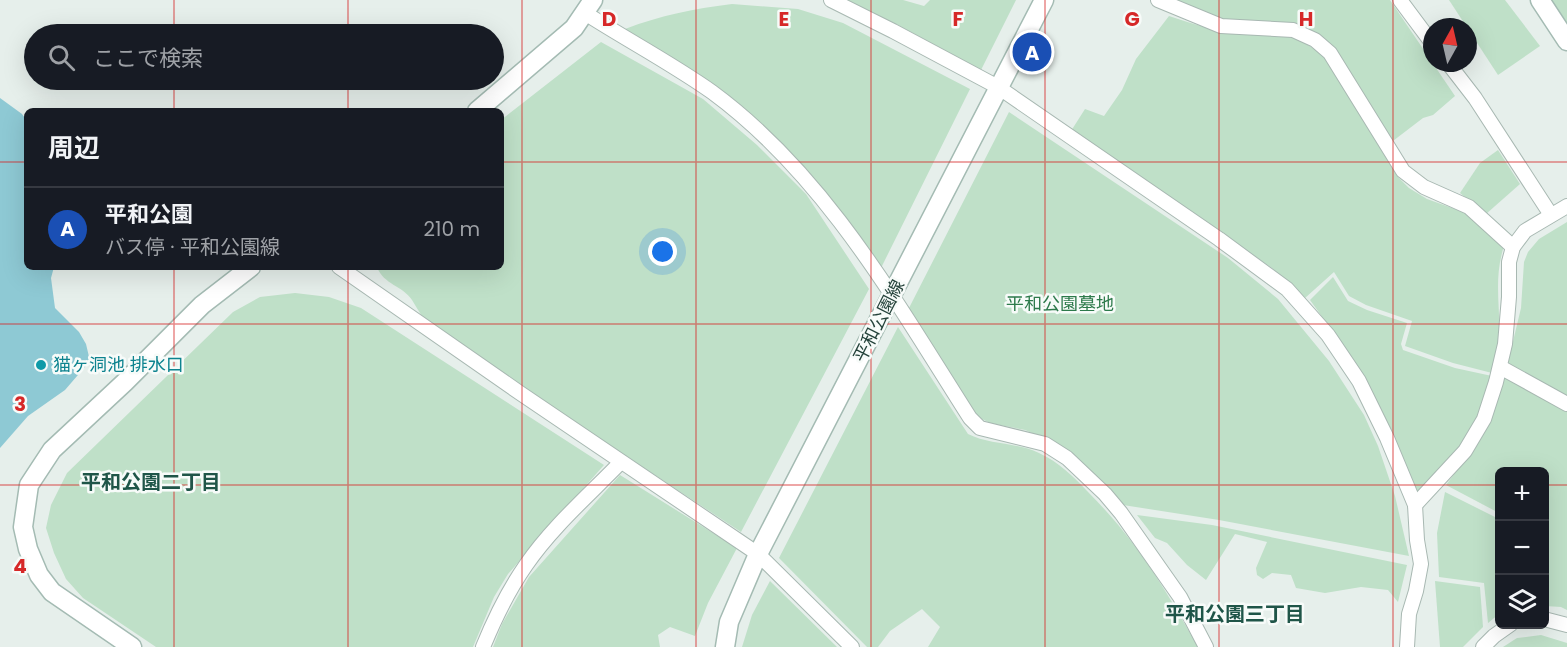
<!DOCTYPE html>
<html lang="ja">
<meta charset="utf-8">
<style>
body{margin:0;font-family:Poppins,"Noto Sans JP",sans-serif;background:#242831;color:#f1f3f6}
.controls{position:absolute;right:18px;bottom:18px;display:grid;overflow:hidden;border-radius:9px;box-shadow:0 6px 24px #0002}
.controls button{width:54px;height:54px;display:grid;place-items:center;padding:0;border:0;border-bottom:2px solid #363941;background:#171b24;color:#f1f3f6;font:30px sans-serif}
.compass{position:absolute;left:1423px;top:18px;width:54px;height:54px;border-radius:50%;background:#171b24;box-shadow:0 6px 24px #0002;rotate:8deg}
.you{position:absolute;left:663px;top:252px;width:21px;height:21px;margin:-15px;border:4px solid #fff;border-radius:50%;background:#1a73e8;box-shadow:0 0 0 9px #1a73e833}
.badge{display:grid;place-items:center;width:39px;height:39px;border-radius:50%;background:#2563eb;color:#fff;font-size:20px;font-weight:700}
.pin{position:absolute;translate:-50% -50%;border:3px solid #fff;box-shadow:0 2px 6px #0006}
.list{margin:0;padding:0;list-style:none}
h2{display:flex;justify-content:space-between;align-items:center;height:78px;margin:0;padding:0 24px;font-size:26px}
h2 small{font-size:20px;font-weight:400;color:#9ea1a6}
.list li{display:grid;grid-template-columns:39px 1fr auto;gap:18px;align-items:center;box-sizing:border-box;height:84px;padding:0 24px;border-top:2px solid #363941}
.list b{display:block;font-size:22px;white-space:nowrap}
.list p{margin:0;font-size:20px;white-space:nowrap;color:#9ea1a6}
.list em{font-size:20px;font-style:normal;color:#9ea1a6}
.icon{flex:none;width:33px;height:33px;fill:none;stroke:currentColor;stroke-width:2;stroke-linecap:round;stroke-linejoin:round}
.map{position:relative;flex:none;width:1567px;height:647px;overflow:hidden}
.search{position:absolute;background:#171b24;box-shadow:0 6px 24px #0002;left:24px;top:24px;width:480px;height:66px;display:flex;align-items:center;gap:15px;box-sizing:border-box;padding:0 21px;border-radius:33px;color:#9ea1a6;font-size:22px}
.panel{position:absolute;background:#171b24;box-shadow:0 6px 24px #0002;left:24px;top:108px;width:480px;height:162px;border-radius:9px}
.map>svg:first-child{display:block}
.green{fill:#bfe0c8}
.water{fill:#8ec9d4}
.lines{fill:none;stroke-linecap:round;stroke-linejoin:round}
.street-casing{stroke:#a8b8b2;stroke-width:16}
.secondary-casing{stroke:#a4bbb3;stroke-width:21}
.street{stroke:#fff;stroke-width:14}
.secondary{stroke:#fff;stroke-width:18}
.grid{fill:none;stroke:#d62828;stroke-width:1.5;stroke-opacity:0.55}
.culture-dot{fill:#0f9aa8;stroke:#f7fbf9;stroke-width:2}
.labels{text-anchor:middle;stroke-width:5;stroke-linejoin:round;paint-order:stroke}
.park-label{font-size:18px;fill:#2d7a4b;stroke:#f7fbf9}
.street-label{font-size:18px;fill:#24423a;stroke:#f7fbf9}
.culture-label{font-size:18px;fill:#0d838f;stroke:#f7fbf9;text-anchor:start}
.neighbourhood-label{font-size:20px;font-weight:bold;fill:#1f5548;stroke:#f7fbf9}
.grid-label{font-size:20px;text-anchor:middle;font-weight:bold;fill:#d62828;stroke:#f7fbf9;stroke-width:5;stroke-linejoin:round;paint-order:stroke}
</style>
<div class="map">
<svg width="1567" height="647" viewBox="0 0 1567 647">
<rect width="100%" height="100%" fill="#e6efeb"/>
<!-- green -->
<g class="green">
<path d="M 844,0 L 903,0 L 924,6 L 930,0 L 1016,0 L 981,70 L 898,25 Z"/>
<path d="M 1165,0 L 1390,0 L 1455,96 L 1433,115 L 1423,118 L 1389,144 L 1325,42 L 1204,18 Z"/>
<path d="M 1449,0 L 1505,0 L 1540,46 L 1498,75 Z"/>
<path d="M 1546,0 L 1567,0 L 1567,31 Z"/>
<path d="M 732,4 L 798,9 L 843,23 L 970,89 L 880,270 L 769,133 L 629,36 L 625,29 C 662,15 692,9 732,4 Z"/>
<path d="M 1169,16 C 1182,20 1196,25 1209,28 C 1257,37 1286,23 1327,59 L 1397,176 L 1409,188 L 1427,199 L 1466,213 L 1504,246 C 1493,280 1501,307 1499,340 C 1499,351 1494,362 1492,373 L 1453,363 L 1405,346 L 1412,321 L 1366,305 L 1349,296 L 1334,272 L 1305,298 L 1272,268 L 1071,131 L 1085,109 L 1104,116 L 1122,90 L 1136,59 Z"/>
<path d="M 601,42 L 703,99 L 757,145 L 806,194 L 869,289 L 741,532 L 428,325 C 422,317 417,308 412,300 C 402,285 384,285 377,267 L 501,267 L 501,120 Z"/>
<path d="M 1009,112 L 1228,258 L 1278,299 L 1329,361 L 1364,415 L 1378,446 L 1395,496 L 1409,556 L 1219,520 L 1123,505 L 1077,459 L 1050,441 L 1025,430 L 990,423 L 974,415 L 909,308 Z"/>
<path d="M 1498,150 L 1520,184 L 1486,214 L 1460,193 L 1480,163 Z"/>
<path d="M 1567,222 L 1567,610 L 1561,607 L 1545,606 L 1544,472 L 1500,472 L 1499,513 L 1446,485 L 1469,454 L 1504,379 L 1521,308 L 1524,262 L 1528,252 L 1539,239 Z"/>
<path d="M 1333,277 L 1348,301 L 1367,310 L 1407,323 L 1401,344 L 1403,350 L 1455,368 L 1492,376 L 1480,418 L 1457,453 L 1418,493 C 1386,427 1354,360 1310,300 Z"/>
<path d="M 295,293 L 329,297 L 361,308 L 604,465 L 508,574 L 494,597 L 473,647 L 156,647 L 83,598 L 66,579 L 54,553 L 46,528 L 51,505 L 67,473 L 233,312 L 260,297 Z"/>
<path d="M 898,327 L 968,434 C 990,445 1016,442 1039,453 C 1059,462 1074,477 1089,493 C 1136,540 1166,590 1198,647 L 928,647 L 940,627 L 922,609 L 890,631 L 878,647 L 867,647 L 779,558 Z"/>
<path d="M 620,475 L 737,548 L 708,603 L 695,636 L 670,627 L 658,635 L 660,647 L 493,647 L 502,624 L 529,577 Z"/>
<path d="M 1445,492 L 1499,519 L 1499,614 L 1488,623 L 1484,583 L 1439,577 L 1437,533 Z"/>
<path d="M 1137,515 L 1212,525 L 1407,565 L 1398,602 L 1388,590 L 1361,587 L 1325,593 L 1296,588 L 1291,575 L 1272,573 L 1263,579 L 1257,575 L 1256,568 L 1267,542 L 1235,534 L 1206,580 L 1187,565 L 1167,543 L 1155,538 Z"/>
<path d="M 770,581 L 837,647 L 742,647 L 752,615 Z"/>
<path d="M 1435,581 L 1480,587 L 1483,627 L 1463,647 L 1440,647 Z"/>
<path d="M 1541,635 L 1567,643 L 1567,647 L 1503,647 L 1517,638 Z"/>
</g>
<!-- water -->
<path class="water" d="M 0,98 L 22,114 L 27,121 L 27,267 L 54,267 L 51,278 L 55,308 L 79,332 L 86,344 L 90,361 L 65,390 L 28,416 L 0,448 Z"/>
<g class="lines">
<defs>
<g id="street">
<path d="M 831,0 L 893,31 L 998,87 L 1219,239 L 1287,289 L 1328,335 L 1359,381 L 1387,438 L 1415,505 L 1417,540 L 1421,564 L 1416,591 L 1409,614 L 1407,647"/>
<path d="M 1158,0 L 1221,26 L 1293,30 L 1315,40 L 1330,53 L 1403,171 L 1424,187 L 1469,207 L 1513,247"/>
<path d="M 1400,0 L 1432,43"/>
<path d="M 585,13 C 627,40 671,63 712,92 C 825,175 896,302 970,418 L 980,428 L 1045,444 L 1067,458 L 1105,494 L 1121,513 L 1180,597 L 1206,647"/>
<path d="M 1448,63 L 1475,98 L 1551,215"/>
<path d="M 339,267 L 520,393 L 758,554 L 852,647"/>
<path d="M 1500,367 L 1567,404"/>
<path d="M 1415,505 L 1465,451 L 1484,419 L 1496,382 L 1505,344 L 1509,297 L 1509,262 L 1513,247 L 1525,231 L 1567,206"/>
<path d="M 1544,619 L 1567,625"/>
<path d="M 483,647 C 494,620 510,588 526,565 C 552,527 589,495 621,462"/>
<path d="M 1483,647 L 1494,636 L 1511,624"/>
</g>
<g id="secondary">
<path d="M 1540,0 L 1567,41"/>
<path d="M 477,111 L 574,28 L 593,0"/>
<path d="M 132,647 L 52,592 L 39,575 L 28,549 L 23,527 L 29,485 L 52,450 L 125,382 L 202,305 L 251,267"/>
<path d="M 725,647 L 729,622 L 758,554 L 1044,0"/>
</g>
</defs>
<!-- street casing -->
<use href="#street" class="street-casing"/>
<!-- secondary casing -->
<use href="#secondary" class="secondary-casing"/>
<!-- street -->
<use href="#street" class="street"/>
<!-- secondary -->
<use href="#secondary" class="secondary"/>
</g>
<!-- grid -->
<path class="grid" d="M 174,0 L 174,34M 348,0 L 348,34M 522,0 L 522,647M 696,0 L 696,647M 871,0 L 871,647M 1045,0 L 1045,647M 1219,0 L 1219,647M 1393,0 L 1393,647M 174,80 L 174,111M 348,80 L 348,111M 0,162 L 27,162M 501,162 L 1567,162M 174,267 L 174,647M 348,267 L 348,647M 0,324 L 1567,324M 0,485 L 1500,485M 1544,485 L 1567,485"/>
<!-- markers -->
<circle class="culture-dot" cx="41" cy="365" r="6"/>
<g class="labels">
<!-- park labels -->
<g class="park-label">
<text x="1060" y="310">平和公園墓地</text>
</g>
<!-- street labels -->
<g class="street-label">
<text transform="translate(879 321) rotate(-63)" y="6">平和公園線</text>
</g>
<!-- culture labels -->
<g class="culture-label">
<text x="53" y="371">猫ヶ洞池 排水口</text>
</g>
<!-- neighbourhood labels -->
<g class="neighbourhood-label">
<text x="151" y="489">平和公園二丁目</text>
<text x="1235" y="621">平和公園三丁目</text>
</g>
</g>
<g class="grid-label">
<text x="609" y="26">D</text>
<text x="784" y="26">E</text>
<text x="958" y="26">F</text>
<text x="1132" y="26">G</text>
<text x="1306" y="26">H</text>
<text x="20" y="411">3</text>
<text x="20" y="573">4</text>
</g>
</svg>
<div class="controls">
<button>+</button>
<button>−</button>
<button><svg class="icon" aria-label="layers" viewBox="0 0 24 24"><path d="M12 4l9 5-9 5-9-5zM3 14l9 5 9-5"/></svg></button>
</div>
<svg class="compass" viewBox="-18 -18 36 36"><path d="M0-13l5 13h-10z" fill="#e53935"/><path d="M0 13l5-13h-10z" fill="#9ea1a6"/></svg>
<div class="you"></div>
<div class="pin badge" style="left:1032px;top:52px;background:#1a4fb4">A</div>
<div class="search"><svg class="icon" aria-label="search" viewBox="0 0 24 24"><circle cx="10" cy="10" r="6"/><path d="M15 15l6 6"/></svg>ここで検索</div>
<section class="panel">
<h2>周辺<small></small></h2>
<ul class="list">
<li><span class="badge" style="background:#1a4fb4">A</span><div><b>平和公園</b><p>バス停 · 平和公園線</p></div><em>210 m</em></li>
</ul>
</section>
</div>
